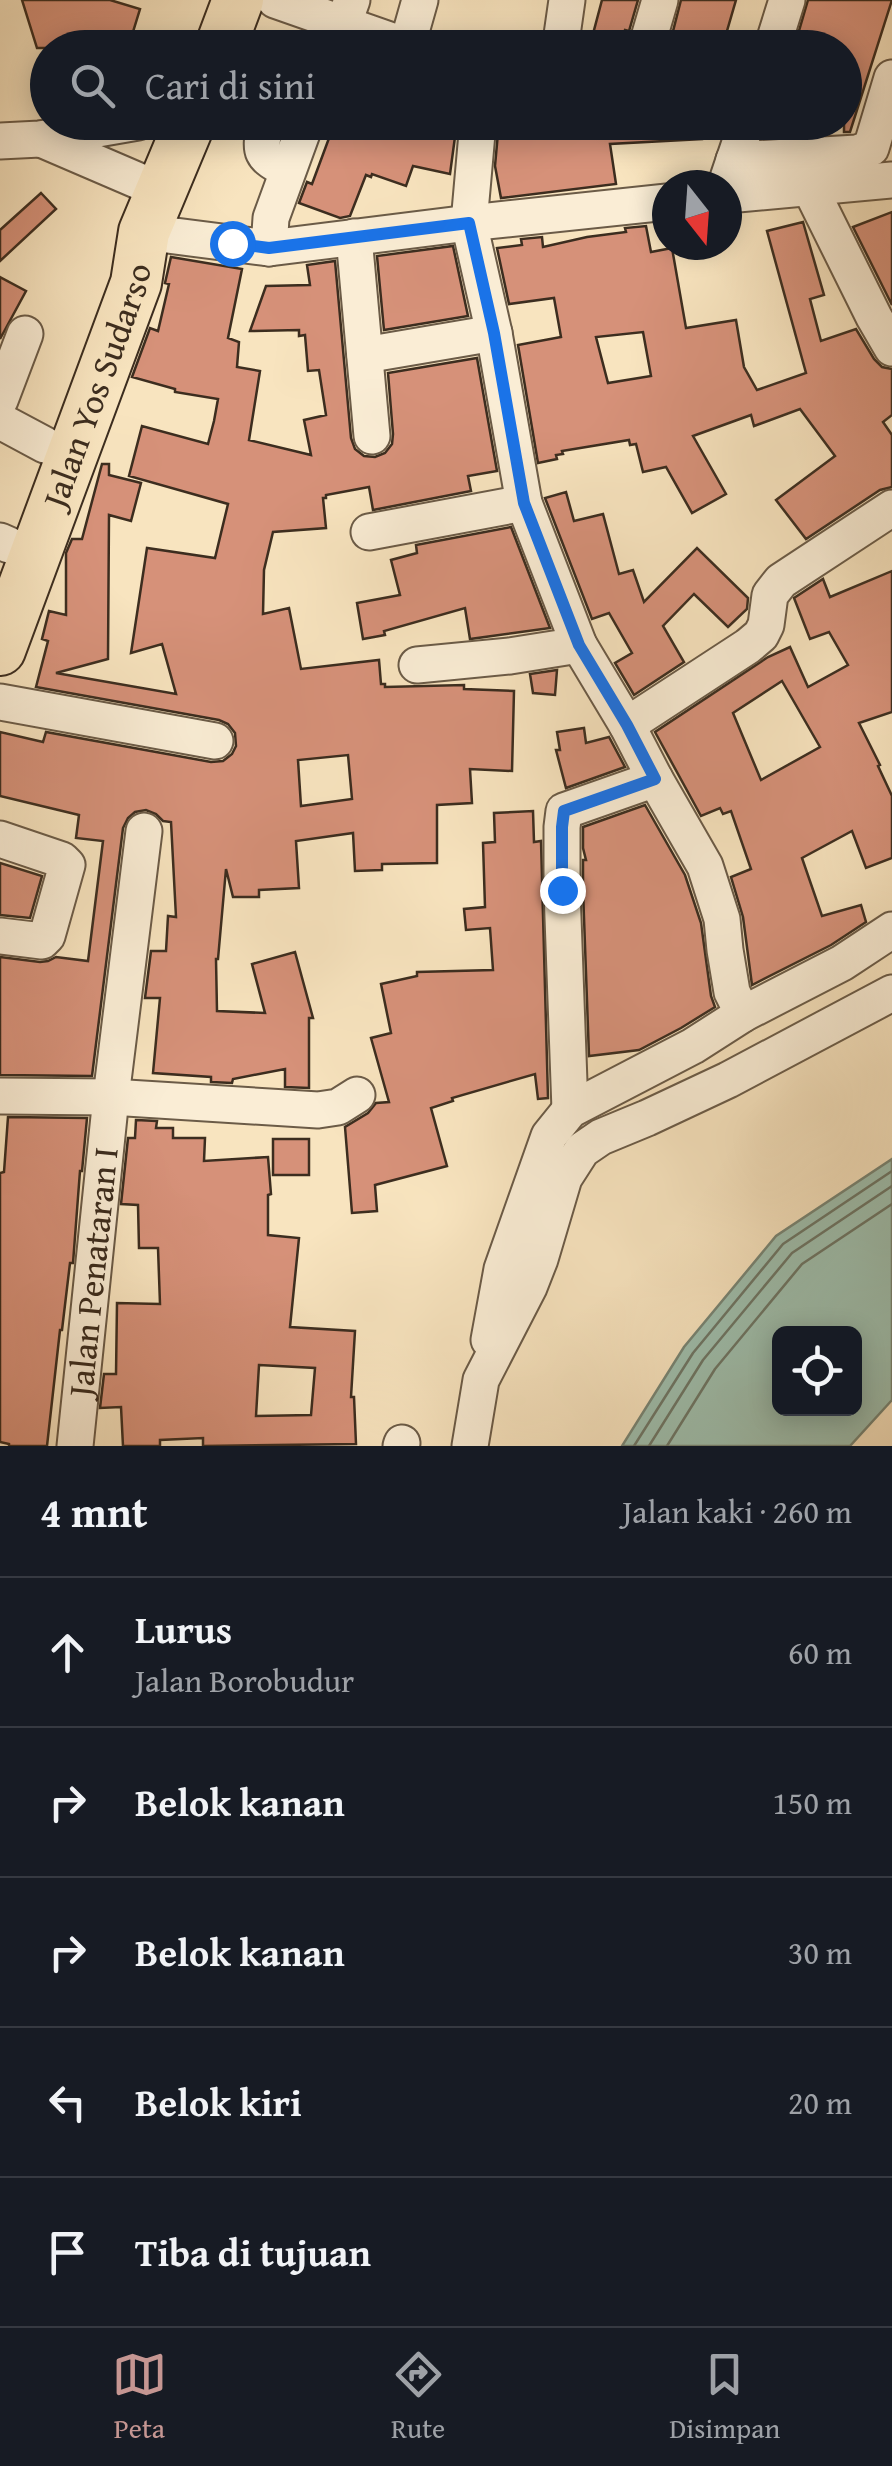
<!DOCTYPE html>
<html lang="id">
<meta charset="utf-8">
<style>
body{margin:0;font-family:"Gentium Book Plus",serif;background:#242831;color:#f1f3f6}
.controls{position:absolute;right:30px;bottom:30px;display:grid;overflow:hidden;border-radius:15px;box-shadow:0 5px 25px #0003}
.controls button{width:90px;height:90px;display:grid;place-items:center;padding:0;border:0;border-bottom:2px solid #363941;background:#171b24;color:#f1f3f6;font:50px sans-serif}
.compass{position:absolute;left:652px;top:170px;width:90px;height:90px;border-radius:50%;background:#171b24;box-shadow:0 5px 25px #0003;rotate:163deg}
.stop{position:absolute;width:30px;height:30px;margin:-22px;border:8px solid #1a73e8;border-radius:50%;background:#fff}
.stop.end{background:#1a73e8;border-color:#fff;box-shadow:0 2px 10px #0008}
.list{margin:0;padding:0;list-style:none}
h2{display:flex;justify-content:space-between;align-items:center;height:130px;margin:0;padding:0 40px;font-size:42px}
h2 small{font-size:32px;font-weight:400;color:#9ea1a6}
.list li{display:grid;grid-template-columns:65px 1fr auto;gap:30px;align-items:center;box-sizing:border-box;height:150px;padding:0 40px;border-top:2px solid #363941}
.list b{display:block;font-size:38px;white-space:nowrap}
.list p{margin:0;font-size:32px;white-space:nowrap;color:#9ea1a6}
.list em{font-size:32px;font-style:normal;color:#9ea1a6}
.icon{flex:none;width:55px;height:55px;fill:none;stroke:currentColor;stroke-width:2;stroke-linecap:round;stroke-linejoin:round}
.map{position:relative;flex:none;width:892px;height:1446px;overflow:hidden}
.search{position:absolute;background:#171b24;box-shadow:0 5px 25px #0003;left:30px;right:30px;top:30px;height:110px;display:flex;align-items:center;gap:25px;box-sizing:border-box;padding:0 35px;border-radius:55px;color:#9ea1a6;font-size:38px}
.sheet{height:880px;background:#171b24}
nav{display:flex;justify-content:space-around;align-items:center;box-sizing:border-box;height:140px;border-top:2px solid #363941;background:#171b24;font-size:28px;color:#9ea1a6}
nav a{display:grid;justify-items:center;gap:5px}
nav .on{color:#c59692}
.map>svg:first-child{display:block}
.water{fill:#9ebfae;stroke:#778575;stroke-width:2.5;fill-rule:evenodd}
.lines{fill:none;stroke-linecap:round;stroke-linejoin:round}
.shore{stroke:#6d7666;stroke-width:2.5}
.building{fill:#d69179;stroke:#3c2d1f;stroke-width:2.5;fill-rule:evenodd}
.minor-casing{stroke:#6b5b47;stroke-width:39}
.highway-casing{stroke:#3c2d1f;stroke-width:54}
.minor{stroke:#faedd5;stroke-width:35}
.highway{stroke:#f8e4bf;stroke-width:50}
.route{stroke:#1a73e8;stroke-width:12}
.labels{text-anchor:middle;stroke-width:8;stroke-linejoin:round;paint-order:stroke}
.street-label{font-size:35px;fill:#3c2d1f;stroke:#faedd5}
</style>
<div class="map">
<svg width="892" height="1446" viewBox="0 0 892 1446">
<rect width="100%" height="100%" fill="#f8e4bf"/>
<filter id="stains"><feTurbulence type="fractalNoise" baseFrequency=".002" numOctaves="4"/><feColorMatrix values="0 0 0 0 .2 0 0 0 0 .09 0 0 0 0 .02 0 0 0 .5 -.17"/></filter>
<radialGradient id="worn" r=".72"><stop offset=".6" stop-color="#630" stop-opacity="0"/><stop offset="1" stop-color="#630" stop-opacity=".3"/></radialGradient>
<!-- water -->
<path class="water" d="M 892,1159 L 892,1400 L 850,1446 L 622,1446 L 684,1347 L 776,1236 ZM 780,1334 L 854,1334 L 854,1408 L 780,1408 Z"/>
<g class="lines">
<!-- shore -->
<g class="shore">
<path d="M 634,1446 L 693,1353 L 783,1244 L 892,1171"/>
<path d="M 649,1446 L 703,1360 L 792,1253 L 892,1186"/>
<path d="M 667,1446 L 715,1369 L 802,1264 L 892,1204"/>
</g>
</g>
<!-- building -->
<g class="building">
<path d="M 22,0 L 110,0 L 140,9 L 128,48 L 37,48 Z"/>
<path d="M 602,0 L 638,0 L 629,31 L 625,30 L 621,42 L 593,34 Z"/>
<path d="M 681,0 L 736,0 L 722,48 L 686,48 L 670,43 Z"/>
<path d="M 808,0 L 892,0 L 850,132 L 844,132 L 844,48 L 794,48 Z"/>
<path d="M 335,122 L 457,122 L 450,174 L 413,166 L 406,186 L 372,174 L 371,177 L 366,175 L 350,216 L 340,218 L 299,203 L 307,182 L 312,184 Z"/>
<path d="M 499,122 L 702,122 L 702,139 L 610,144 L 616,184 L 501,198 L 495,166 Z"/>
<path d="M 41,193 L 56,209 L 0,261 L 0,230 Z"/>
<path d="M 892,212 L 892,305 L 853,227 Z"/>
<path d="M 803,222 L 824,295 L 810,299 L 821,341 L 856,329 L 874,359 L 882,367 L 892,369 L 892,415 L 883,422 L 892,435 L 892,487 L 880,490 L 806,539 L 776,500 L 835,456 L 800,409 L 754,426 L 751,415 L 693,436 L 726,494 L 692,513 L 666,467 L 643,472 L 636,444 L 630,445 L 629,440 L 562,451 L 563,454 L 556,455 L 557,459 L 538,463 L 518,345 L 561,337 L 554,298 L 509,304 L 497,248 L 522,245 L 521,239 L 542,237 L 543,247 L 587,237 L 626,232 L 625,228 L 646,226 L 651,252 L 672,248 L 686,328 L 736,320 L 744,367 L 757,390 L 806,373 L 767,231 ZM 643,332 L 651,376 L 608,383 L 596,337 Z"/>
<path d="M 453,246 L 468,316 L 384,330 L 377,256 Z"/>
<path d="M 171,257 L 242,269 L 228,338 L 239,342 L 237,367 L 260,371 L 249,440 L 311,455 L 304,420 L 326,415 L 319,370 L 308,371 L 305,335 L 299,336 L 299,330 L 250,331 L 266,286 L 310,285 L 307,265 L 335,261 L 351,438 L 355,449 L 364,456 L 375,457 L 385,453 L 392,444 L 393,434 L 388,373 L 477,358 L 497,471 L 468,476 L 471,491 L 373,510 L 369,487 L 326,495 L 326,498 L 323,498 L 326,528 L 273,532 L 264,570 L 263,614 L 289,608 L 301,669 L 379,660 L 381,684 L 385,684 L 385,687 L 464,685 L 464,689 L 514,691 L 512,771 L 470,769 L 472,803 L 437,805 L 437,863 L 382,864 L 382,870 L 355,871 L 353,833 L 296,841 L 299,888 L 259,890 L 259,897 L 233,897 L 226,869 L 218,959 L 216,959 L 217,1011 L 265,1013 L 252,964 L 295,952 L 313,1018 L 309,1018 L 309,1088 L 285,1087 L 285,1069 L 233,1079 L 232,1083 L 211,1082 L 211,1077 L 153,1073 L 160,998 L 145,998 L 151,951 L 166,951 L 168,916 L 176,917 L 171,822 L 163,821 L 156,814 L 146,810 L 135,812 L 128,818 L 123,828 L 92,1076 L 0,1075 L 0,957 L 40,962 L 48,961 L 56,957 L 88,961 L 103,841 L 76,838 L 79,815 L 0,796 L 0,732 L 43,742 L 46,732 L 211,762 L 223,761 L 232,754 L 236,746 L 235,733 L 228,724 L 219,720 L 36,687 L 48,641 L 42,639 L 49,611 L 66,615 L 66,553 L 72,539 L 82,539 L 102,464 L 109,464 L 109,475 L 141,483 L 131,521 L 109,515 L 108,659 L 56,673 L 176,694 L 162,644 L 131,653 L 147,548 L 215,558 L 228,504 L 129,476 L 142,426 L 208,444 L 214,421 L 218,399 L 175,392 L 175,389 L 132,377 L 150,328 L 158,331 L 169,284 L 165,283 ZM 348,755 L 352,799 L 301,806 L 298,760 Z"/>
<path d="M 0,277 L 26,291 L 0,339 Z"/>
<path d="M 566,492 L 574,521 L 603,514 L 619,574 L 633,570 L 644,602 L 697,548 L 748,598 L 747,609 L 728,627 L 694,594 L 663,626 L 684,662 L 634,695 L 615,663 L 632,653 L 609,613 L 592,619 L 545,498 Z"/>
<path d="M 511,527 L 550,628 L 470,639 L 465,608 L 384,631 L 385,635 L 363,639 L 357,603 L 400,595 L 391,560 L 417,553 L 416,545 Z"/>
<path d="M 892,571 L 892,712 L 859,723 L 880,765 L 878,766 L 892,796 L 892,858 L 866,868 L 852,831 L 802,858 L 822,916 L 861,905 L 866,922 L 831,945 L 752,985 L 743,917 L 731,877 L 751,869 L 731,811 L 723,814 L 720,808 L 701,816 L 655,732 L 768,657 L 790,647 L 808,687 L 848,665 L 829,632 L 810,639 L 794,598 L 823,579 L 830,597 ZM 782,681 L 820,747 L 761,780 L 733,713 Z"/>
<path d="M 557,670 L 555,695 L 533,693 L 530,674 Z"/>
<path d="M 584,728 L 586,743 L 609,737 L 625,767 L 566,788 L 556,750 L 560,750 L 557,732 Z"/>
<path d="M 645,805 L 685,875 L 701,923 L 711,996 L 715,1007 L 681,1028 L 639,1050 L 589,1056 L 583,890 L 583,860 L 586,860 L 583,848 L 583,827 Z"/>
<path d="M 533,811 L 534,842 L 541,841 L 548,1098 L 538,1099 L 535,1074 L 452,1098 L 453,1101 L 431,1108 L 447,1166 L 375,1185 L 377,1211 L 352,1213 L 345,1127 L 368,1113 L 376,1103 L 389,1102 L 371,1038 L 391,1033 L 381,984 L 417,976 L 417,972 L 493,970 L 490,928 L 466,930 L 464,909 L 485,907 L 483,843 L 495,842 L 494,813 Z"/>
<path d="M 0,863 L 42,876 L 30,918 L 0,915 Z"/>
<path d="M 8,1117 L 87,1118 L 82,1171 L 80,1171 L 73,1263 L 70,1263 L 62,1330 L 60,1330 L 47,1446 L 9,1446 L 9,1444 L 0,1442 L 0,1173 L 4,1172 Z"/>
<path d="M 136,1120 L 157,1121 L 156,1128 L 173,1128 L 173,1138 L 205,1138 L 204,1161 L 268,1157 L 271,1194 L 268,1195 L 268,1235 L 299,1238 L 290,1327 L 355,1331 L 351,1397 L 354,1397 L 356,1444 L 203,1446 L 203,1438 L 160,1440 L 160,1446 L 123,1446 L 121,1407 L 100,1408 L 104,1374 L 116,1374 L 117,1303 L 160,1304 L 158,1248 L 139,1248 L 138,1205 L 121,1204 L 128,1138 L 135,1138 ZM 259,1365 L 315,1368 L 311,1415 L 256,1416 Z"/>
<rect x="273" y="1139" width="36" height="36"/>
</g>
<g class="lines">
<defs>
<g id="minor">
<path d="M 275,0 L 412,48"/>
<path d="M 561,42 L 567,0"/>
<path d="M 407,46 L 420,0"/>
<path d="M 335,48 L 352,0"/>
<path d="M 646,48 L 660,0"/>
<path d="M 772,48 L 787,0"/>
<path d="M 265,122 C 260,154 259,155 287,170"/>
<path d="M 478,122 L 469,223 L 494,333 L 524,503 L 579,645 L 627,725 L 655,779 L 705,866 L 722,919 L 725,950 L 732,992 L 743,1014"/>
<path d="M 41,139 L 162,191"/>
<path d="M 0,141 L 40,139 L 138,122"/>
<path d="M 734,160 L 857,153 L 871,148 L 892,78"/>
<path d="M 728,178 L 747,122"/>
<path d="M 810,188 L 874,317 L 892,348"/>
<path d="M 727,195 L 892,180"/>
<path d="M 144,232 L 269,248 L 469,223 L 667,202"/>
<path d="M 354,237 L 372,436"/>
<path d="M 269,248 L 271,218 L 306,122"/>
<path d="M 365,355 L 494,333"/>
<path d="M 0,400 L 25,334"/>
<path d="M 0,421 L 45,445"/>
<path d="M 369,532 L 524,503"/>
<path d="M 0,541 L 9,545"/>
<path d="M 417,665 L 510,656 L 579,645"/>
<path d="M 0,702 L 215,741"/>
<path d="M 627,725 L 748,646 L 761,635 L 766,625 L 770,595 L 781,581 L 892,508"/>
<path d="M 0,839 L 62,860 L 67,865 L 47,936 L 42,941 L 0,936"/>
<path d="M 0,1096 L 111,1097 L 318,1110 L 338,1107 L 357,1095"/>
<path d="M 570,1110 L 562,890 L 562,827 L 564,811 L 655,779"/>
<path d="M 489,1340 L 502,1269 L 549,1136 L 570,1110 L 693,1046 L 743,1014 L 842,963 L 892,930"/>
<path id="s1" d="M 75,1446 L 111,1097 L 144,831"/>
<path d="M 401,1446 L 402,1443"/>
<path d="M 470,1446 L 481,1380 L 529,1287 L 540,1259 L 564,1178 L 582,1150 L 601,1137 L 647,1118 L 728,1080 L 892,993"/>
</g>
<g id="highway">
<path d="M 220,48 L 238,0"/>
<path id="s2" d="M 0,650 L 136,283 L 144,232 L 190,122"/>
</g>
</defs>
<!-- minor casing -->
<use href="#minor" class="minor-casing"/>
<!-- highway casing -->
<use href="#highway" class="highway-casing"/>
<!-- minor -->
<use href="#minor" class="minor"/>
<!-- highway -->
<use href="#highway" class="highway"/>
</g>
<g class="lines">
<!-- route -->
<path class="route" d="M 232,243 L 269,248 L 469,223 L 494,333 L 524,503 L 579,645 L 627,725 L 655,779 L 564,811 L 562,827 L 562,890"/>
</g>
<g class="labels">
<!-- street labels -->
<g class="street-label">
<text dy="12" stroke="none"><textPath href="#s2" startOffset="282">Jalan Yos Sudarso</textPath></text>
<text dy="12" stroke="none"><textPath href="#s1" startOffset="175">Jalan Penataran I</textPath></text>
</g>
</g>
<rect width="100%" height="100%" filter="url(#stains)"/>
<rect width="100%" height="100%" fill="url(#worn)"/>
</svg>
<div class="controls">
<button><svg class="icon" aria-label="locate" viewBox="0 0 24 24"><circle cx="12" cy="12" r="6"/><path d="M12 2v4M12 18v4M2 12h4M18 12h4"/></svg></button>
</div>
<svg class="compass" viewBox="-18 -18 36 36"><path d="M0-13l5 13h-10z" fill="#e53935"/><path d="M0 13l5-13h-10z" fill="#9ea1a6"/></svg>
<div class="stop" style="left:232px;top:243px"></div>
<div class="stop end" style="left:562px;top:890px"></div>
<div class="search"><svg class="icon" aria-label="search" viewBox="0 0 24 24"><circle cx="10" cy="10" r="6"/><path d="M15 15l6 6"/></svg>Cari di sini</div>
</div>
<section class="sheet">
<h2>4 mnt<small>Jalan kaki · 260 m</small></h2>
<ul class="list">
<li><svg class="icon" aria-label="ahead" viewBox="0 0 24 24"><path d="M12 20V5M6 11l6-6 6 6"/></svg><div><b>Lurus</b><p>Jalan Borobudur</p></div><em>60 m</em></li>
<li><svg class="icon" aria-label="right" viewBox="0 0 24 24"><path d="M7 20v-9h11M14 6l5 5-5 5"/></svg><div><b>Belok kanan</b></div><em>150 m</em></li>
<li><svg class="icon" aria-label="right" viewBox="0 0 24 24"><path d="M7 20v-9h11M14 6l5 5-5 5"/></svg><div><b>Belok kanan</b></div><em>30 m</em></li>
<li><svg class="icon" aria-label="left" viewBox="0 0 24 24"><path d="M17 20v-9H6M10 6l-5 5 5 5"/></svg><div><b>Belok kiri</b></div><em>20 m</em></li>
<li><svg class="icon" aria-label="arrive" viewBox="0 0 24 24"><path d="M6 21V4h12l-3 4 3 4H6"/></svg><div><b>Tiba di tujuan</b></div></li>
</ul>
</section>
<nav>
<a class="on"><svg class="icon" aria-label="map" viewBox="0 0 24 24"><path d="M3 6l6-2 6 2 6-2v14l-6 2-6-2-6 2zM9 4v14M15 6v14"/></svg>Peta</a>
<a><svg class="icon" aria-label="directions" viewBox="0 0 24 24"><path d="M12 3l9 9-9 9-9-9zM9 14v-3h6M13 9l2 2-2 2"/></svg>Rute</a>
<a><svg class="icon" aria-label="saved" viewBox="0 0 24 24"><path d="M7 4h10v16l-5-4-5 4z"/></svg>Disimpan</a>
</nav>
